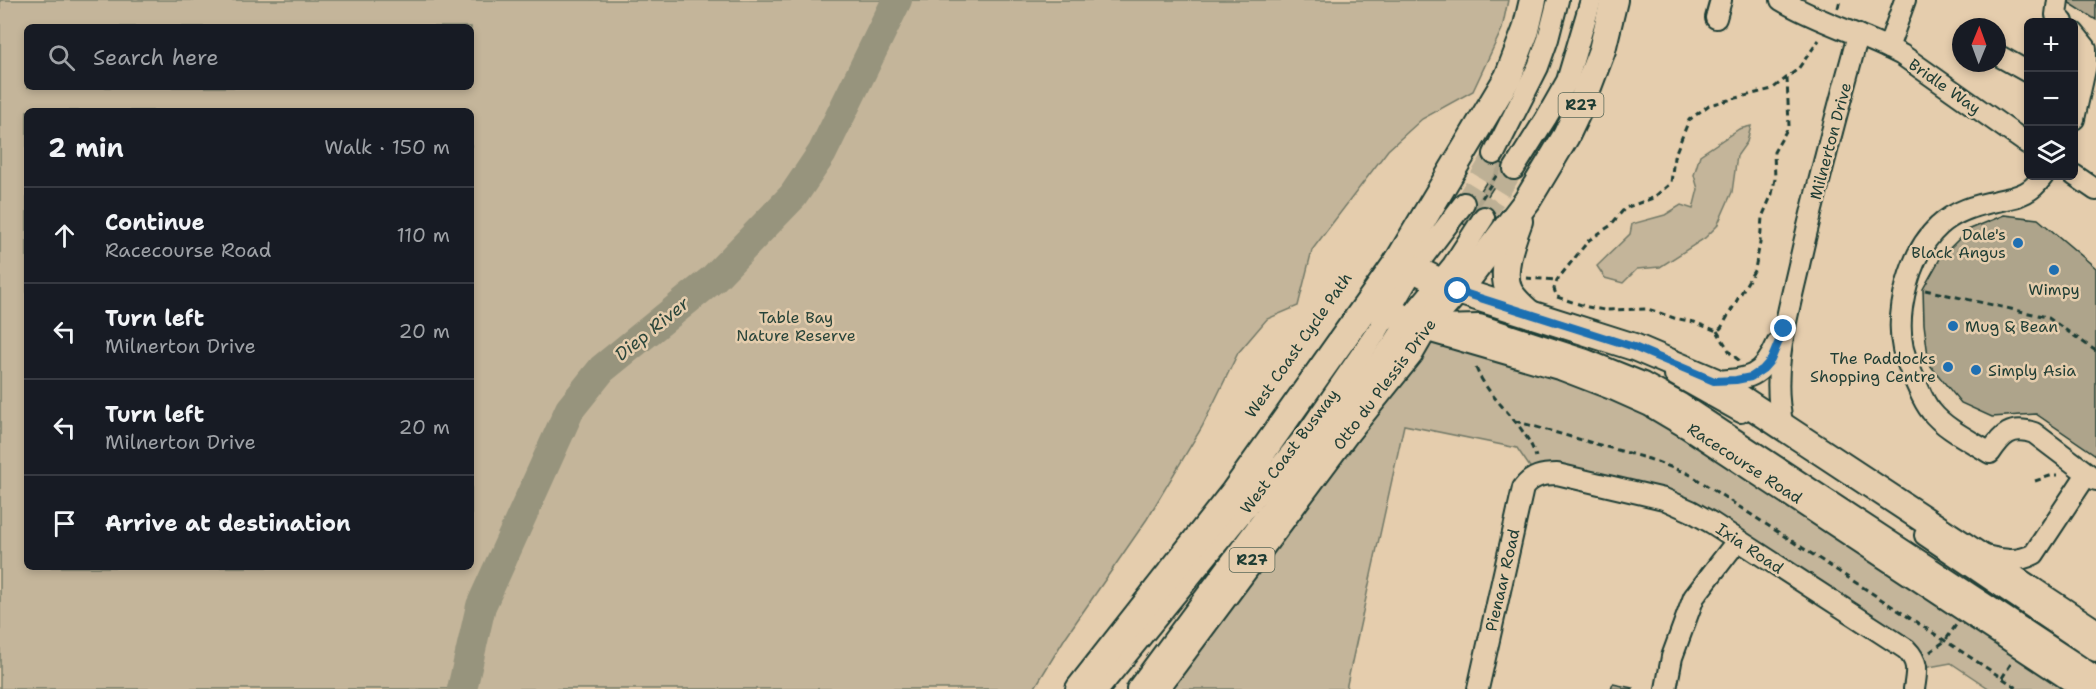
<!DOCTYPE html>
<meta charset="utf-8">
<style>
body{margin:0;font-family:"Shantell Sans",sans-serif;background:#20242c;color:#f1f3f6}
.controls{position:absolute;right:18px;top:18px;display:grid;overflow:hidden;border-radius:9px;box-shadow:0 3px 9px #0003}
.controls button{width:54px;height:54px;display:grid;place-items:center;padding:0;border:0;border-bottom:2px solid #363941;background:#171b24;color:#f1f3f6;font:30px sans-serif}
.compass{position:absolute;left:1952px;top:18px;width:54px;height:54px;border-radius:50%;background:#171b24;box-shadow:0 3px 9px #0003;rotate:1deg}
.stop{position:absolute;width:18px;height:18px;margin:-14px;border:4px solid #1f6fb2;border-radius:50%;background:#fff}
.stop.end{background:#1f6fb2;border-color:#fff;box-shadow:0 2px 6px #0008}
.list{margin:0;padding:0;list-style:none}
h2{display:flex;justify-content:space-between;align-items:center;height:78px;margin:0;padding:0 24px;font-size:26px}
h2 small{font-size:20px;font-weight:400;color:#9ea1a6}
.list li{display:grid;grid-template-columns:39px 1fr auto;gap:18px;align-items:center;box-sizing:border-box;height:96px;padding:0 24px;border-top:2px solid #363941}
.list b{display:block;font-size:22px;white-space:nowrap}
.list p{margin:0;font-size:20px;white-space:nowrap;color:#9ea1a6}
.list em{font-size:20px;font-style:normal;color:#9ea1a6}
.icon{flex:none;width:33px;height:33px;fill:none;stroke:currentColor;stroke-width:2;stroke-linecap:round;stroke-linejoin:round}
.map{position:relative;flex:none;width:2096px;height:689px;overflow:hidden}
.search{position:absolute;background:#171b24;box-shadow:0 3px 9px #0003;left:24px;top:24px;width:450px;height:66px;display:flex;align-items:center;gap:15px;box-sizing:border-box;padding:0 21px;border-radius:9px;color:#9ea1a6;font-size:22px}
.panel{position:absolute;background:#171b24;box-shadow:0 3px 9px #0003;left:24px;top:108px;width:450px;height:462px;border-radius:9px}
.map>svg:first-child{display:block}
.green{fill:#c4b59a;stroke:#727967;stroke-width:1.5;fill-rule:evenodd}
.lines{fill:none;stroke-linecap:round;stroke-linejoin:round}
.river{stroke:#97947d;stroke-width:30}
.building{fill:#aea48b;stroke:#1f3d34;stroke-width:1.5}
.minor-tunnel{stroke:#bdb095;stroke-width:20;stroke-dasharray:20 10;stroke-linecap:butt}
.minor-casing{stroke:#1f3d34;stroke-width:24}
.major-casing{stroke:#1f3d34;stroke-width:30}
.path{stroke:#1f3d34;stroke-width:3;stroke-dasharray:6 4.5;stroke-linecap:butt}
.minor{stroke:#e5cdad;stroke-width:20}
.major{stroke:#e5cdad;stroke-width:26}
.route{stroke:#1f6fb2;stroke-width:8}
.poi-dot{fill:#1f6fb2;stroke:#e5cdad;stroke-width:2}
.labels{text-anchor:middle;stroke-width:5;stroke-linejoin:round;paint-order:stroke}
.shield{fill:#e5cdad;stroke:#5a6858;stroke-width:1.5}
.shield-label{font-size:15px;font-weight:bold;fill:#1f3d34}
.street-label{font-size:16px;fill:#1f3d34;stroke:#e5cdad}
.poi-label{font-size:16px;fill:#1f3d34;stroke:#e5cdad;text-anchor:end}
.park-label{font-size:16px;fill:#274339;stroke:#e5cdad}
.water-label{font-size:18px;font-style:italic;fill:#2b463b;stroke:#e5cdad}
</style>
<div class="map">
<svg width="2096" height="689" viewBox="0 0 2096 689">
<rect width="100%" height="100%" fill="#e5cdad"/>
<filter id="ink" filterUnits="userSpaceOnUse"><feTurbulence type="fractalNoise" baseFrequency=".0167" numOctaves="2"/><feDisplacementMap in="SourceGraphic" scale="12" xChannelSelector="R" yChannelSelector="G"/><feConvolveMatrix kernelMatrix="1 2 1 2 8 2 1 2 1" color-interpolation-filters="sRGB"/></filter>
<g filter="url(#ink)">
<!-- green -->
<g class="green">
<path d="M 0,0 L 1508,0 L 1502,29 L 1473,91 L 1422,119 L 1388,150 L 1312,250 L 1298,306 L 1267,319 L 1238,353 L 1202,427 L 1147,519 L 1065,638 L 1034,689 L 0,689 ZM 27,27 L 471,27 L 471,87 L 27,87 ZM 27,111 L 471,111 L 471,567 L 27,567 Z"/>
<path d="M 1751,126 L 1747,142 L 1737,156 L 1732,192 L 1717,226 L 1705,238 L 1660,267 L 1637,269 L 1623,283 L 1605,278 L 1597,266 L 1630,234 L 1632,224 L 1665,215 L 1681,205 L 1693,209 L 1698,189 L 1694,175 L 1700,155 L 1739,129 Z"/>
<path d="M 1425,327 L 1615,387 L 2088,689 L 1990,689 L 1951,663 L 1918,669 L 1691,511 L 1536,476 L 1517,448 L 1404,425 L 1346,689 L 1155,689 Z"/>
</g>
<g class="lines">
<!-- river -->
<path class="river" d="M 462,689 L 481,606 L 570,409 L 602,369 L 713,279 L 793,196 L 822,153 L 897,0"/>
</g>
<!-- building -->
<g class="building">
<path d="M 2070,0 L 2096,0 L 2096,20 L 2068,2 Z"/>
<path d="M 1499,162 L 1507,166 L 1468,227 L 1461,222 Z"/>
<path d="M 2004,215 L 2038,219 L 2096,268 L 2096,455 L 2036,414 L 1992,417 L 1961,403 L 1929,364 L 1924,324 L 1923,289 L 1941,257 L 1968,230 Z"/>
<path d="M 1613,684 L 1633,688 L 1633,689 L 1611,689 Z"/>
</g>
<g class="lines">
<!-- minor-tunnel -->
<g class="minor-tunnel">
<path d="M 1464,203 L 1494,154"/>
<path d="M 1484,217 L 1514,169"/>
</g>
<defs>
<g id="minor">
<path d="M 1781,0 C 1819,23 1863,34 1902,55 L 2028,144"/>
<path d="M 2058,0 L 2056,15 L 2063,22"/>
<path d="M 1716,18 L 1721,0"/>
<path d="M 2074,33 L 2086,48 L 2086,65 L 2074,119"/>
<path d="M 1888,48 L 1905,0"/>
<path d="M 2001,57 L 2028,72"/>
<path d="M 1494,154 L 1538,67 L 1548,39 L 1558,0"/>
<path d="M 1514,169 L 1546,118 L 1567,81 L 1591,0"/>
<path d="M 2074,175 L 2096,190"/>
<path d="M 2043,176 C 2040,180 2036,185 2031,189 C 2021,197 2009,198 1997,201 C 1976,205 1955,211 1939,226 C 1910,252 1895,311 1903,349 C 1906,360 1911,372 1916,383 C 1920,392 1924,403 1931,411 C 1945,429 1971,441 1990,453 C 2002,435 2011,425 2034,433 L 2096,480"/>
<path d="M 1437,326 L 1479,325 L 1586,360 L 1643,383 L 1681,404 L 2096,677"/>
<path d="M 1675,375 L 1741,412"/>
<path d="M 1714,381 C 1748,380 1763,377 1777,344"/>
<path d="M 1783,426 C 1770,373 1787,318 1799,265 C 1816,188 1837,112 1858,35"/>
<path d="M 1925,535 L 2096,651"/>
<path d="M 1985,556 C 2003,560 2017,563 2034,554 L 2087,474"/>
<path d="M 1099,689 L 1308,432 L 1378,330 L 1414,269 L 1464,203"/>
<path d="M 1137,689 L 1395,341 L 1409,319 L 1453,265 L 1484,217"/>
<path d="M 1478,689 L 1523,488 C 1532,476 1542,474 1557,474 L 1664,499 L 1691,511 L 1712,523 L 1906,649 C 1919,662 1917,671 1914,689"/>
<path d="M 1666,689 L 1672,657 L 1694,597 L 1737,541"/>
</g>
<g id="major">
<path d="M 1519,221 C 1512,240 1500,271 1509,291 C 1514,300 1521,306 1529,313"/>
<path d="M 1398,261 L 1458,291 L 1634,347 L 1714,381 L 2096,633"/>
<path d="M 1369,303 L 1425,327 L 1563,367 L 1615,387 L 1651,403 L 1688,425 L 2088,689"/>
<path d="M 1079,689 L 1234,492 L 1398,261 L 1508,77 L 1526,30 L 1533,0"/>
<path d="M 1155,689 L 1348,430 L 1410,353 L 1425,327 L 1470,276 L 1527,201 L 1566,136 L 1583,100 L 1602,50 L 1614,0"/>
</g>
</defs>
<!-- minor casing -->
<use href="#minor" class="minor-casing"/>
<!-- major casing -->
<use href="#major" class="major-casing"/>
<!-- path -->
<g class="path">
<path d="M 1838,8 L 1840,0"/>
<path d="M 1787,78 L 1789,126 L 1774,152 L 1775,179 L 1772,194 L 1762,217 L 1760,243 L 1755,269 L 1721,328 L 1717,331 L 1694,322 L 1674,318 L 1648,309 L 1604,310 L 1588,307 L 1557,297 L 1554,289 L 1557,280 L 1589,240 L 1610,226 L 1625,208 L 1653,198 L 1671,183 L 1674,157 L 1689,120 L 1709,105 L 1772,89 L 1798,69 L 1819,40"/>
<path d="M 1482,198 L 1498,173"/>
<path d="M 1526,278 L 1557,280"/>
<path d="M 1925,290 L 2047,317 L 2096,351"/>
<path d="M 1717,331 L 1731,354 L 1740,361"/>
<path d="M 1476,368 C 1490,402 1525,422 1536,457"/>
<path d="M 1515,421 L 1649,459 L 1689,474 L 2019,689"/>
<path d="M 2035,481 L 2053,475 L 2058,475"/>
<path d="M 1930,652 L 1945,641 L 1956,625"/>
<path d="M 2002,678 L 2012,662"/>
</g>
<!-- minor -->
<use href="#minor" class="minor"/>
<!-- major -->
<use href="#major" class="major"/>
</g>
</g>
<g class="lines" filter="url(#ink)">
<!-- route -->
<path class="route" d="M 1458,291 L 1634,347 L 1714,381 L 1736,380 L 1751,377 L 1763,369 L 1771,360 L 1784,329"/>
</g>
<!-- markers -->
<g class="poi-dot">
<circle cx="2018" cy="243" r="6"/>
<circle cx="2054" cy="270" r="6"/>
<circle cx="1953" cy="326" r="6"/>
<circle cx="1948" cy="367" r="6"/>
<circle cx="1976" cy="370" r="6"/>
</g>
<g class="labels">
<!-- shield labels -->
<g class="shield">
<rect x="1558.5" y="93" width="45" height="24" rx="4.5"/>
<rect x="1229.5" y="548" width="45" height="24" rx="4.5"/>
</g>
<g class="shield-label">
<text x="1581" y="110">R27</text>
<text x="1252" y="565">R27</text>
</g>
<!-- street labels -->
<g class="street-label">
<text transform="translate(1945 86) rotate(35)" y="6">Bridle Way</text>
<text transform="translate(1830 141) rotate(-75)" y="6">Milnerton Drive</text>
<text transform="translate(1298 345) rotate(-55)" y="6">West Coast Cycle Path</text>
<text transform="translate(1384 384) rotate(-53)" y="6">Otto du Plessis Drive</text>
<text transform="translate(1289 451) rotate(-53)" y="6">West Coast Busway</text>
<text transform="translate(1745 463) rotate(33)" y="6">Racecourse Road</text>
<text transform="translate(1750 548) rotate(34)" y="6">Ixia Road</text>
<text transform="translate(1502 580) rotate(-77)" y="6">Pienaar Road</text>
</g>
<!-- poi labels -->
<g class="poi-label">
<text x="2006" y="240">Dale's<tspan x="2006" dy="18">Black Angus</tspan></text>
<text x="2054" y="295" text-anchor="middle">Wimpy</text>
<text x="1965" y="332" text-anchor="start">Mug &amp; Bean</text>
<text x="1936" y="364">The Paddocks<tspan x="1936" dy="18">Shopping Centre</tspan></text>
<text x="1988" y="376" text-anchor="start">Simply Asia</text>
</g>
<!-- park labels -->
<g class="park-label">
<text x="796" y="323">Table Bay<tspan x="796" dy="18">Nature Reserve</tspan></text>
</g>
<!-- water labels -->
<g class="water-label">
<text transform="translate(652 329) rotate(-39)" y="6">Diep River</text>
</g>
</g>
</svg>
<div class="controls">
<button>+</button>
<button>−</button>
<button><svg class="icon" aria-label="layers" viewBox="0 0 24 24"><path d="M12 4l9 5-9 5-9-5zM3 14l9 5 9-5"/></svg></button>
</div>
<svg class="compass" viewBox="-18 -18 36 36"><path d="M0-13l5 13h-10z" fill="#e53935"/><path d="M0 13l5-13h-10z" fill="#9ea1a6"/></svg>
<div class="stop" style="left:1458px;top:291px"></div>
<div class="stop end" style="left:1784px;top:329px"></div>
<div class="search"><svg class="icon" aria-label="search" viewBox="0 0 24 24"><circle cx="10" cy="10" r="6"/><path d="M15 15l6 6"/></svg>Search here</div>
<section class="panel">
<h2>2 min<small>Walk · 150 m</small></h2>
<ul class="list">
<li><svg class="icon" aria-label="ahead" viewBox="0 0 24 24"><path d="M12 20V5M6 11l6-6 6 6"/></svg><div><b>Continue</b><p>Racecourse Road</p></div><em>110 m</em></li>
<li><svg class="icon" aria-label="left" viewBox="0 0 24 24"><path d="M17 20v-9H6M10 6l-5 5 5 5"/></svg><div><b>Turn left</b><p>Milnerton Drive</p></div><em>20 m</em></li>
<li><svg class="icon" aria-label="left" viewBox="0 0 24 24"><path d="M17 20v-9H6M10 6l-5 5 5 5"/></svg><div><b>Turn left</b><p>Milnerton Drive</p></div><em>20 m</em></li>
<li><svg class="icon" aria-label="arrive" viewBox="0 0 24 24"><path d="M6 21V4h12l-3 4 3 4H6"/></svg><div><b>Arrive at destination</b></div></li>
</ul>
</section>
</div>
